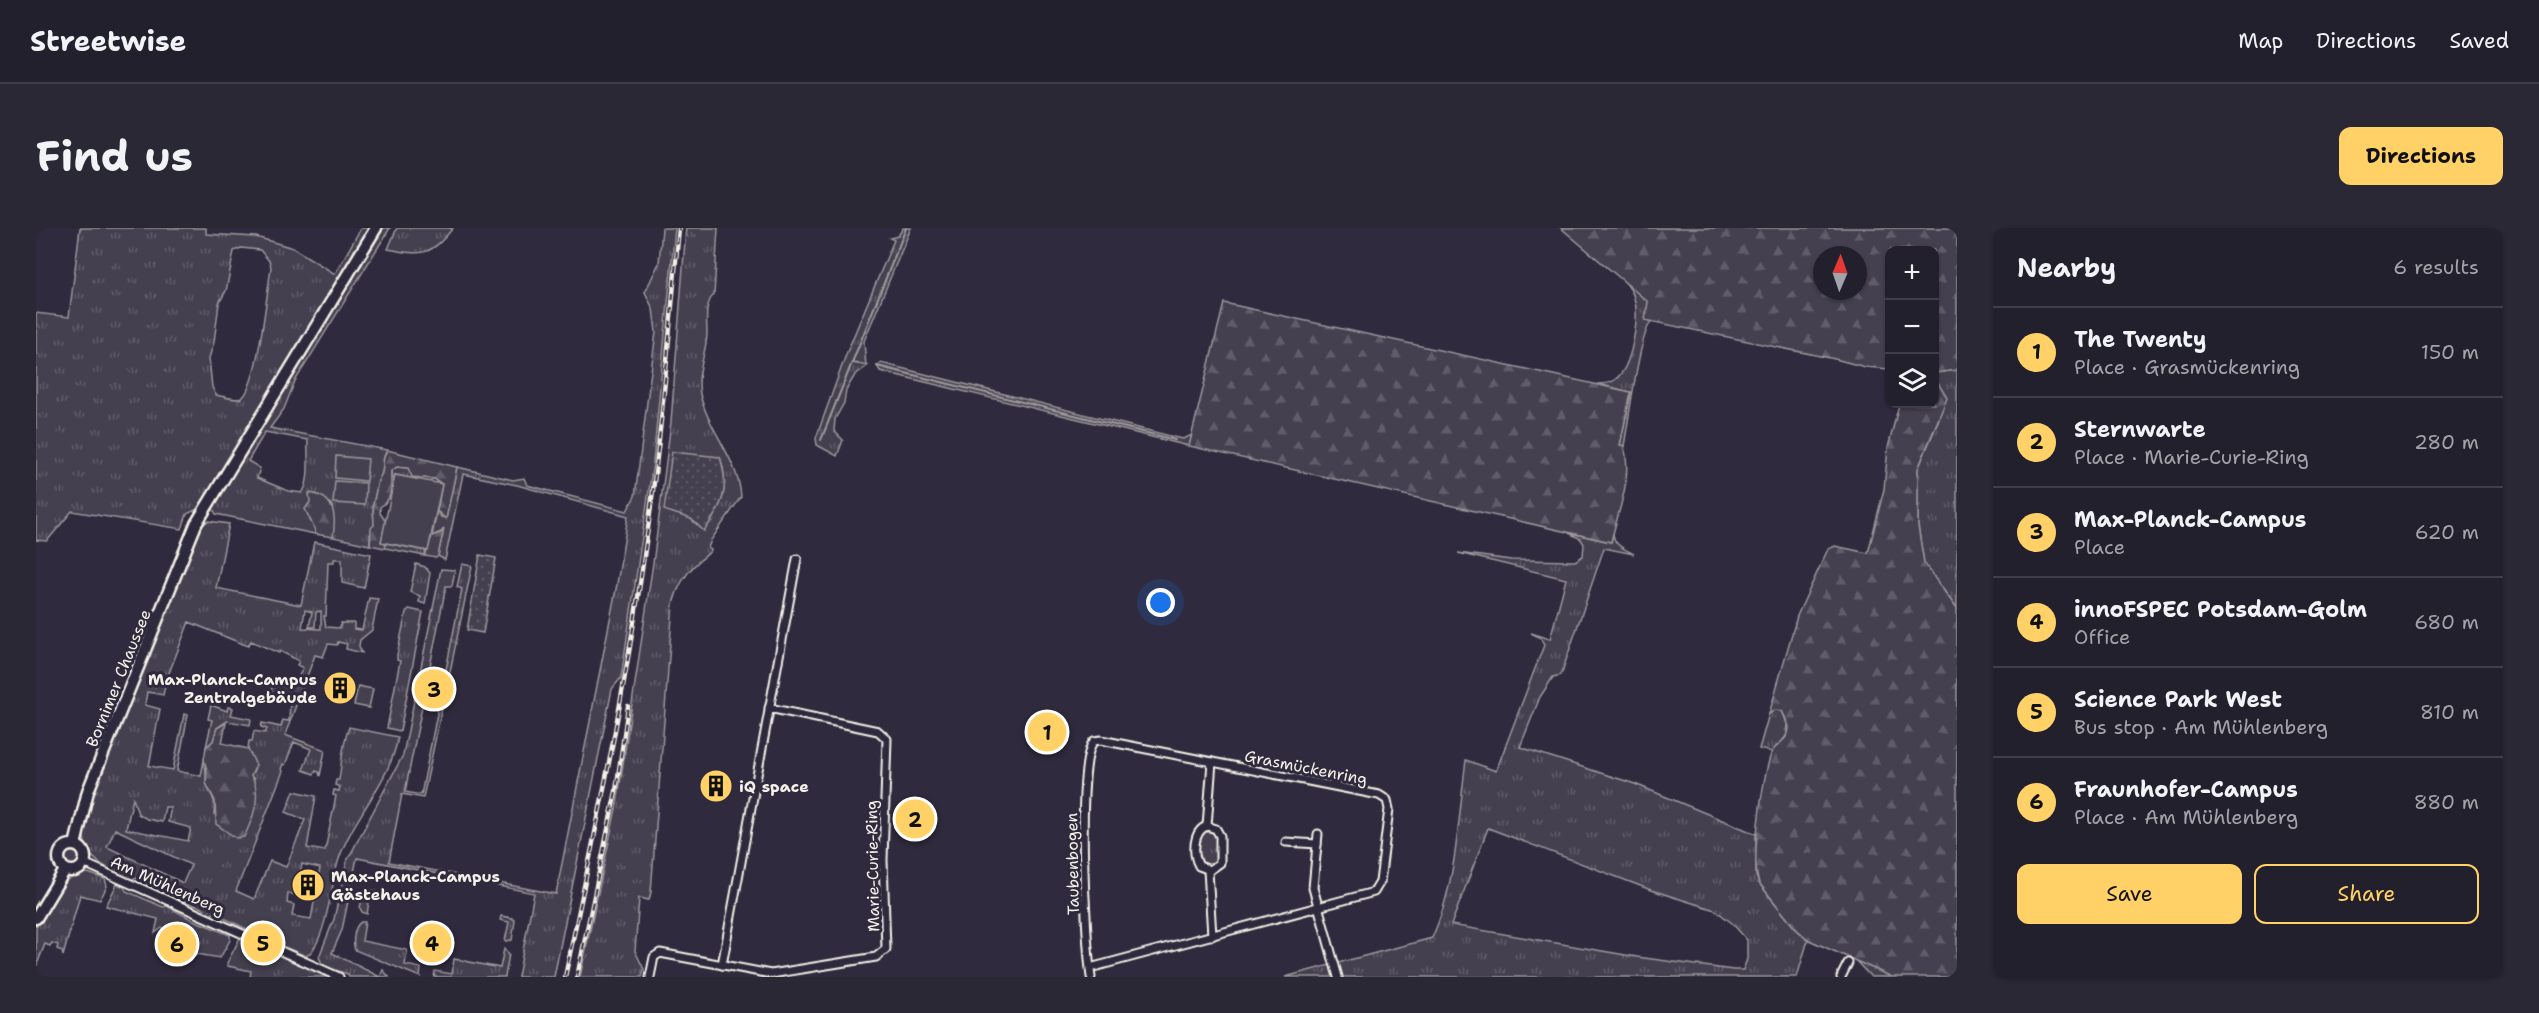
<!DOCTYPE html>
<meta charset="utf-8">
<style>
body{margin:0;font-family:"Shantell Sans",sans-serif;background:#2b2836;color:#f1f3f6}
.controls{position:absolute;right:18px;top:18px;display:grid;overflow:hidden;border-radius:12px;box-shadow:0 2px 4px #0004}
.controls button{width:54px;height:54px;display:grid;place-items:center;padding:0;border:0;border-bottom:2px solid #403e4a;background:#23202e;color:#f1f3f6;font:30px sans-serif}
.compass{position:absolute;left:1777px;top:18px;width:54px;height:54px;border-radius:50%;background:#23202e;box-shadow:0 2px 4px #0004;rotate:2deg}
.you{position:absolute;left:1125px;top:375px;width:21px;height:21px;margin:-15px;border:4px solid #fff;border-radius:50%;background:#1a73e8;box-shadow:0 0 0 9px #1a73e833}
.badge{display:grid;place-items:center;width:39px;height:39px;border-radius:50%;background:#ffd166;color:#111;font-size:20px;font-weight:700}
.pin{position:absolute;translate:-50% -50%;border:3px solid #fff;box-shadow:0 2px 6px #0006}
.list{margin:0;padding:0;list-style:none}
h2{display:flex;justify-content:space-between;align-items:center;height:78px;margin:0;padding:0 24px;font-size:26px}
h2 small{font-size:20px;font-weight:400;color:#a3a3aa}
.list li{display:grid;grid-template-columns:39px 1fr auto;gap:18px;align-items:center;box-sizing:border-box;height:90px;padding:0 24px;border-top:2px solid #403e4a}
.list b{display:block;font-size:22px;white-space:nowrap}
.list p{margin:0;font-size:20px;white-space:nowrap;color:#a3a3aa}
.list em{font-size:20px;font-style:normal;color:#a3a3aa}
.actions{display:flex;gap:12px;padding:18px 24px}
.actions a{flex:1;padding:14px 0;border:2px solid #ffd166;border-radius:12px;text-align:center;font-size:21px;color:#ffd166}
.actions .main{background:#ffd166;color:#111}
.icon{flex:none;width:33px;height:33px;fill:none;stroke:currentColor;stroke-width:2;stroke-linecap:round;stroke-linejoin:round}
.map{position:relative;flex:none;width:1921px;height:749px;overflow:hidden;border-radius:12px}
header{display:flex;align-items:center;gap:36px;box-sizing:border-box;height:84px;padding:0 30px;background:#23202e;border-bottom:2px solid #403e4a}
header strong{font-size:28px}
nav{display:flex;gap:33px;margin-inline-start:auto;font-size:21px}
.intro{display:flex;align-items:center;justify-content:space-between;box-sizing:border-box;height:144px;padding:0 36px}
h1{margin:0;font-size:42px}
.button{padding:15px 27px;border-radius:12px;background:#ffd166;color:#111;font-size:21px;font-weight:700}
main{display:flex;gap:36px;padding:0 36px}
aside{flex:1;background:#23202e;border-radius:12px;box-shadow:0 2px 4px #0004}
.map>svg:first-child{display:block}
.grass{fill:url(#grass-tufts);stroke:#9c989c;stroke-width:1.5;fill-rule:evenodd}
.forest{fill:url(#forest-firs);stroke:#9c989c;stroke-width:1.5;fill-rule:evenodd}
.garden{fill:url(#garden-dots);stroke:#9c989c;stroke-width:1.5}
.pitch{fill:#454050;stroke:#9c989c;stroke-width:1.5}
.lines{fill:none;stroke-linecap:round;stroke-linejoin:round}
.stream{stroke:#a19ea0;stroke-width:2}
.street-casing{stroke:#f4f1e8;stroke-width:11}
.secondary-casing{stroke:#f4f1e8;stroke-width:15}
.street{stroke:#2f2a3d;stroke-width:7}
.secondary{stroke:#2f2a3d;stroke-width:10}
.rail-casing{stroke:#f4f1e8;stroke-width:4.5}
.rail{stroke:#2f2a3d;stroke-width:2;stroke-dasharray:7;stroke-linecap:butt}
.labels{text-anchor:middle;stroke-width:6;stroke-linejoin:round;paint-order:stroke}
.street-label{font-size:16px;fill:#f4f1e8;stroke:#2f2a3d}
.poi-label{font-size:16px;font-weight:bold;fill:#f4f1e8;stroke:#2f2a3d;text-anchor:start}
</style>
<header>
<strong>Streetwise</strong>
<nav><a>Map</a><a>Directions</a><a>Saved</a></nav>
</header>
<div class="intro"><h1>Find us</h1><a class="button">Directions</a></div>
<main>
<div class="map">
<svg width="1921" height="749" viewBox="0 0 1921 749">
<defs>
<pattern id="grass-tufts" width="24" height="20" patternUnits="userSpaceOnUse" patternTransform="scale(1.5)"><rect width="24" height="20" fill="#454050"/><path d="M3 7l-1-3M5 7V3M7 7l1-3M15 17l-1-3M17 17v-4M19 17l1-3" fill="none" stroke="#605c69"/></pattern>
<pattern id="forest-firs" width="22" height="20" patternUnits="userSpaceOnUse" patternTransform="scale(1.5)"><rect width="22" height="20" fill="#454050"/><path d="M5 1l3.5 6h-7zM16 11l3.5 6h-7z" fill="#605c69"/></pattern>
<pattern id="garden-dots" width="8" height="8" patternUnits="userSpaceOnUse" patternTransform="scale(1.5)"><rect width="8" height="8" fill="#454050"/><path d="M2 2h.1M6 6h.1" fill="none" stroke="#605c69" stroke-width="1.8" stroke-linecap="round"/></pattern>
</defs>
<rect width="100%" height="100%" fill="#2f2a3d"/>
<filter id="ink" filterUnits="userSpaceOnUse"><feTurbulence type="fractalNoise" baseFrequency=".0167" numOctaves="2"/><feDisplacementMap in="SourceGraphic" scale="12" xChannelSelector="R" yChannelSelector="G"/><feConvolveMatrix kernelMatrix="1 2 1 2 8 2 1 2 1" color-interpolation-filters="sRGB"/></filter>
<g filter="url(#ink)">
<!-- grass -->
<g class="grass">
<path d="M 44,0 L 170,0 L 170,6 L 220,9 L 257,20 L 299,46 L 325,0 L 336,0 L 166,279 L 151,286 L 146,301 L 36,283 L 11,313 L 0,312 L 0,85 L 33,89 ZM 205,20 L 224,22 L 234,34 L 235,40 C 231,64 222,154 207,169 C 202,174 186,168 180,167 L 176,159 L 173,130 L 178,114 L 183,75 L 190,63 L 198,23 Z"/>
<path d="M 345,0 L 354,0 L 259,153 L 248,181 L 234,200 L 351,222 L 348,229 L 346,245 L 342,253 L 337,277 L 338,297 L 334,307 L 334,317 L 297,309 L 296,278 L 280,266 L 275,269 L 279,306 L 180,286 L 176,279 ZM 229,204 L 272,212 C 271,226 275,254 266,265 L 252,263 L 221,250 L 224,240 L 212,233 Z"/>
<path d="M 361,0 L 417,0 C 394,28 387,28 352,21 Z"/>
<path d="M 626,0 L 639,0 L 617,235 L 585,450 L 576,461 L 518,749 L 482,749 L 498,665 L 321,630 L 306,702 L 296,725 L 344,749 L 347,742 L 353,749 L 313,749 L 312,746 L 287,738 L 283,729 L 298,691 L 311,633 L 367,527 L 405,341 L 419,342 L 416,358 L 410,358 L 369,564 L 385,567 L 405,465 L 409,466 L 387,570 L 366,566 L 353,634 L 520,666 L 581,356 L 592,288 L 481,257 L 427,246 L 409,332 L 402,328 L 407,303 L 396,308 L 401,283 L 405,289 L 410,290 L 421,239 L 477,252 L 488,250 L 491,257 L 591,283 L 599,268 L 620,104 L 617,81 L 609,64 L 623,35 Z"/>
<path d="M 650,0 L 682,0 L 678,67 C 668,75 671,94 671,106 C 670,127 660,144 664,166 C 672,202 703,232 705,269 L 675,312 L 672,320 L 675,322 C 670,329 666,330 661,335 C 649,346 641,360 637,376 L 615,664 L 613,672 L 603,670 L 599,723 L 608,741 L 606,749 L 544,749 L 581,576 L 618,328 L 635,194 ZM 684,229 C 694,260 687,277 668,303 L 655,291 Z"/>
<path d="M 867,0 L 875,0 L 828,113 L 830,139 L 819,147 L 810,162 L 808,175 L 799,191 L 798,203 L 807,212 L 801,228 L 781,217 L 780,210 L 811,124 L 858,12 L 854,10 L 862,8 Z"/>
<path d="M 1589,54 L 1613,74 L 1609,92 L 1616,93 C 1604,101 1592,198 1588,218 L 1584,217 L 1595,164 L 1562,156 C 1570,156 1577,155 1583,148 C 1596,134 1604,89 1598,70 C 1597,64 1593,59 1589,54 Z"/>
<path d="M 845,135 L 1138,209 L 1147,211 L 1156,207 L 1153,218 L 844,143 L 841,138 Z"/>
<path d="M 1921,142 L 1921,381 L 1888,335 L 1882,298 L 1882,241 L 1904,189 L 1901,152 L 1899,150 L 1899,145 Z"/>
<path d="M 361,239 L 372,240 L 380,249 L 399,251 L 404,256 L 359,247 L 357,256 L 355,243 Z"/>
<path d="M 172,293 L 193,296 L 180,360 L 265,377 L 278,314 L 335,326 L 328,360 L 306,355 L 306,331 L 298,331 L 298,334 L 292,334 L 290,388 L 288,388 L 290,399 L 304,400 L 305,395 L 318,395 L 318,401 L 326,402 L 333,370 L 342,371 L 336,402 L 324,412 L 323,418 L 326,425 L 310,421 L 311,416 L 302,414 L 301,417 L 292,416 L 287,429 L 279,427 L 249,507 L 289,522 L 284,548 L 283,544 L 280,543 L 278,546 L 267,542 L 275,521 L 258,514 L 249,537 L 247,536 L 245,541 L 247,543 L 200,663 L 218,671 L 234,633 L 250,639 L 269,592 L 250,584 L 258,563 L 280,568 L 271,620 L 289,623 L 300,568 L 297,567 L 298,562 L 303,563 L 304,559 L 299,557 L 300,552 L 303,552 C 306,532 306,518 313,499 L 362,509 C 354,555 316,589 302,634 C 296,654 289,719 270,728 L 236,714 L 235,710 L 219,705 L 178,685 L 174,687 L 169,685 L 168,681 L 150,673 L 145,674 L 139,668 L 122,660 L 117,662 L 113,660 L 112,656 L 100,650 L 95,652 C 46,629 41,621 54,567 L 165,297 ZM 269,382 L 276,384 L 273,399 L 279,399 L 280,384 L 285,383 L 285,401 L 266,400 ZM 153,394 L 212,418 L 215,413 L 243,425 L 244,423 L 263,433 L 261,437 L 267,440 L 258,457 L 240,450 L 235,462 L 236,466 L 234,466 L 233,469 L 254,473 L 253,493 L 247,492 L 245,499 L 226,495 L 225,499 L 231,501 L 229,505 L 218,503 L 216,513 L 213,513 L 212,521 C 216,532 222,536 215,548 L 218,551 L 217,559 L 178,586 C 180,570 176,570 171,557 C 169,550 171,540 168,532 L 165,548 L 141,543 L 152,487 L 148,486 L 137,542 L 113,538 L 124,481 L 109,477 L 111,464 L 127,467 L 131,450 ZM 97,570 L 102,586 L 111,591 L 126,594 L 129,579 L 135,579 L 132,594 L 155,600 L 152,613 L 90,601 ZM 79,601 L 155,637 L 147,655 L 71,619 ZM 266,636 L 284,640 L 275,691 L 256,688 L 258,677 L 251,675 L 252,665 L 260,667 Z"/>
<path d="M 1531,304 L 1575,314 L 1577,304 C 1577,317 1587,320 1598,326 L 1568,320 L 1525,447 L 1517,449 L 1504,469 L 1484,519 L 1599,556 L 1720,606 L 1720,648 L 1723,655 L 1759,700 L 1772,712 L 1761,749 L 1249,749 L 1396,710 C 1421,655 1422,591 1430,532 L 1460,543 L 1508,417 L 1505,410 L 1495,405 L 1514,411 L 1530,351 L 1422,325 L 1475,332 L 1539,333 L 1547,328 L 1548,316 L 1545,311 ZM 1452,600 L 1615,662 L 1679,682 L 1696,695 L 1711,712 L 1711,731 L 1707,742 L 1697,742 L 1601,729 L 1415,697 Z"/>
<path d="M 350,315 L 390,323 L 389,328 L 349,320 Z"/>
<path d="M 380,336 L 389,339 L 394,345 L 389,376 L 383,374 L 384,368 L 374,364 Z"/>
<path d="M 426,336 L 436,338 L 411,458 L 407,457 L 426,361 L 421,359 Z"/>
<path d="M 373,381 L 387,384 L 364,503 L 351,500 L 364,433 L 361,432 L 361,427 L 370,384 Z"/>
<path d="M 322,458 L 337,461 L 333,480 L 318,477 Z"/>
<path d="M 175,477 L 191,483 L 192,479 L 197,480 L 195,487 L 215,491 L 214,497 L 191,493 L 181,500 L 177,513 L 170,519 L 176,492 L 172,491 Z"/>
<path d="M 1739,482 L 1746,483 C 1756,505 1753,507 1736,524 L 1723,521 L 1733,486 Z"/>
<path d="M 1172,601 L 1182,608 L 1182,633 L 1172,638 L 1163,633 L 1163,612 L 1165,604 Z"/>
<circle cx="36" cy="630" r="8"/>
<path d="M 52,645 L 69,651 L 71,658 L 64,672 L 44,667 L 27,728 L 26,723 L 21,721 L 22,717 L 16,715 L 14,718 L 9,716 L 0,739 L 0,700 L 4,690 L 30,653 L 40,647 Z"/>
<path d="M 81,656 L 88,659 L 90,663 L 127,679 L 131,678 L 155,691 L 194,707 L 194,712 L 184,730 L 155,725 L 152,727 L 156,708 L 126,700 L 119,705 L 122,691 L 70,678 Z"/>
<path d="M 332,662 L 341,663 L 340,668 L 334,667 L 331,686 L 326,684 L 324,680 L 327,666 Z"/>
<path d="M 465,688 L 476,690 L 479,693 L 476,712 L 469,713 L 473,694 L 464,692 Z"/>
<path d="M 325,694 L 329,694 L 326,713 L 371,722 L 369,737 L 385,740 L 384,749 L 319,722 C 316,714 318,698 325,694 Z"/>
<path d="M 204,710 L 292,749 L 214,749 L 215,743 L 192,738 L 191,735 Z"/>
<path d="M 468,721 L 473,726 L 469,749 L 398,749 L 399,743 L 416,746 L 418,731 L 464,740 Z"/>
<path d="M 1819,732 L 1856,749 L 1835,749 Z"/>
</g>
<!-- forest -->
<g class="forest">
<path d="M 1525,0 L 1921,0 L 1921,142 L 1899,145 L 1898,22 L 1854,22 L 1853,141 L 1829,139 L 1799,131 L 1609,92 L 1612,74 ZM 1786,27 L 1822,27 L 1822,63 L 1786,63 Z"/>
<path d="M 1188,75 L 1595,164 L 1584,217 L 1588,218 C 1597,250 1582,283 1575,314 L 1153,218 Z"/>
<path d="M 1899,150 L 1911,170 L 1882,241 L 1882,298 L 1888,335 L 1921,381 L 1921,749 L 1856,749 L 1773,712 L 1759,700 L 1723,655 C 1714,632 1727,550 1735,526 C 1739,516 1753,512 1753,500 C 1753,495 1748,488 1746,483 L 1739,482 L 1733,486 L 1761,388 L 1792,321 L 1799,318 L 1832,325 L 1848,261 L 1852,220 L 1863,176 L 1898,176 Z"/>
<path d="M 351,222 L 421,239 L 410,291 L 401,283 L 406,256 L 399,251 L 376,249 L 372,240 L 361,239 L 355,243 C 354,258 359,269 344,279 L 344,285 L 350,294 L 345,314 L 350,315 L 349,320 L 334,317 L 335,300 L 338,297 L 337,277 L 342,253 L 346,245 L 348,229 Z"/>
<path d="M 273,265 C 300,268 300,289 297,309 L 279,306 L 279,302 L 269,281 L 274,274 Z"/>
<path d="M 408,300 L 402,328 L 400,330 L 389,328 L 396,308 L 405,305 Z"/>
<path d="M 190,495 L 186,515 L 212,521 L 220,537 L 215,548 C 227,565 217,591 208,609 L 200,610 L 180,596 L 179,573 L 170,555 L 171,542 L 168,532 L 170,519 L 177,513 L 181,500 Z"/>
</g>
<!-- garden -->
<g class="garden">
<path d="M 636,224 L 684,229 C 694,261 687,277 668,303 L 655,291 L 628,282 Z"/>
<path d="M 444,327 L 460,330 L 447,405 L 431,402 Z"/>
</g>
<!-- pitch -->
<g class="pitch">
<path d="M 300,228 L 332,231 L 330,253 L 299,250 Z"/>
<path d="M 359,247 L 406,256 L 392,323 L 345,314 Z"/>
<path d="M 299,253 L 330,255 L 329,277 L 297,275 Z"/>
</g>
<g class="lines">
<!-- stream -->
<g class="stream">
<path d="M 817,135 L 831,137"/>
<path d="M 841,138 L 1139,212"/>
<path d="M 785,212 L 870,0"/>
</g>
<defs>
<g id="street">
<path d="M 1171,598 L 1180,601 L 1184,608 L 1184,635 L 1174,642 L 1163,638 C 1156,626 1157,603 1171,598 Z"/>
<path d="M 1171,598 L 1176,534"/>
<path d="M 1282,606 L 1277,660 L 1302,749"/>
<path d="M 1250,614 L 1281,616"/>
<path d="M 48,635 L 303,749"/>
<path d="M 1172,642 L 1176,708"/>
<path d="M 686,737 L 761,331"/>
<path d="M 1054,740 L 1338,664 L 1344,654 L 1353,581 L 1351,572 L 1343,567 L 1065,512 L 1058,513 C 1039,532 1050,716 1055,749"/>
<path d="M 614,749 L 618,729 L 624,725 L 735,746 L 840,729 L 850,721 L 847,632 L 851,511 L 842,503 L 733,480"/>
<path d="M 1805,749 L 1812,735"/>
</g>
<g id="secondary">
<circle cx="36" cy="630" r="13"/>
<path d="M 39,617 L 52,563 L 160,296 L 340,0"/>
<path d="M 0,690 L 29,642"/>
</g>
</defs>
<!-- street casing -->
<use href="#street" class="street-casing"/>
<!-- secondary casing -->
<use href="#secondary" class="secondary-casing"/>
<!-- street -->
<use href="#street" class="street"/>
<!-- secondary -->
<use href="#secondary" class="secondary"/>
<defs>
<g id="rail">
<path d="M 529,749 C 559,607 589,465 609,321 C 625,214 633,107 643,0"/>
<path d="M 541,749 L 580,563 L 592,478"/>
</g>
</defs>
<!-- rail casing -->
<use href="#rail" class="rail-casing"/>
<!-- rail -->
<use href="#rail" class="rail"/>
</g>
</g>
<!-- icons -->
<defs>
<symbol id="building-disc" viewBox="-11 -11 22 22"><circle r="9.5" fill="#ffd166" stroke="#2f2a3d"/><path d="M-4-6H4V6H1V3H-1V6H-4ZM-2.5-4.3h1.7v1.8h-1.7ZM.8-4.3h1.7v1.8H.8ZM-2.5-1h1.7V.8h-1.7ZM.8-1h1.7V.8H.8Z" fill="#111"/></symbol>
</defs>
<g fill-rule="evenodd">
<use href="#building-disc" x="285" y="441" width="38" height="38"/>
<use href="#building-disc" x="661" y="539" width="38" height="38"/>
<use href="#building-disc" x="253" y="638" width="38" height="38"/>
</g>
<g class="labels">
<!-- street labels -->
<g class="street-label">
<text transform="translate(82 450) rotate(-68)" y="6">Bornimer Chaussee</text>
<text transform="translate(1270 539) rotate(11)" y="6">Grasmückenring</text>
<text transform="translate(1036 636) rotate(-91)" y="6">Taubenbogen</text>
<text transform="translate(836 638) rotate(-91)" y="6">Marie-Curie-Ring</text>
<text transform="translate(132 657) rotate(24)" y="6">Am Mühlenberg</text>
</g>
<!-- poi labels -->
<g class="poi-label">
<text x="281" y="457" text-anchor="end">Max-Planck-Campus<tspan x="281" dy="18">Zentralgebäude</tspan></text>
<text x="703" y="564">iQ space</text>
<text x="295" y="654">Max-Planck-Campus<tspan x="295" dy="18">Gästehaus</tspan></text>
</g>
</g>
</svg>
<div class="controls">
<button>+</button>
<button>−</button>
<button><svg class="icon" aria-label="layers" viewBox="0 0 24 24"><path d="M12 4l9 5-9 5-9-5zM3 14l9 5 9-5"/></svg></button>
</div>
<svg class="compass" viewBox="-18 -18 36 36"><path d="M0-13l5 13h-10z" fill="#e53935"/><path d="M0 13l5-13h-10z" fill="#a3a3aa"/></svg>
<div class="you"></div>
<div class="pin badge" style="left:1011px;top:504px">1</div>
<div class="pin badge" style="left:879px;top:591px">2</div>
<div class="pin badge" style="left:398px;top:461px">3</div>
<div class="pin badge" style="left:396px;top:715px">4</div>
<div class="pin badge" style="left:227px;top:715px">5</div>
<div class="pin badge" style="left:141px;top:716px">6</div>
</div>
<aside>
<h2>Nearby<small>6 results</small></h2>
<ul class="list">
<li><span class="badge">1</span><div><b>The Twenty</b><p>Place · Grasmückenring</p></div><em>150 m</em></li>
<li><span class="badge">2</span><div><b>Sternwarte</b><p>Place · Marie-Curie-Ring</p></div><em>280 m</em></li>
<li><span class="badge">3</span><div><b>Max-Planck-Campus</b><p>Place</p></div><em>620 m</em></li>
<li><span class="badge">4</span><div><b>innoFSPEC Potsdam-Golm</b><p>Office</p></div><em>680 m</em></li>
<li><span class="badge">5</span><div><b>Science Park West</b><p>Bus stop · Am Mühlenberg</p></div><em>810 m</em></li>
<li><span class="badge">6</span><div><b>Fraunhofer-Campus</b><p>Place · Am Mühlenberg</p></div><em>880 m</em></li>
</ul>
<div class="actions"><a class="main">Save</a><a>Share</a></div>
</aside>
</main>
